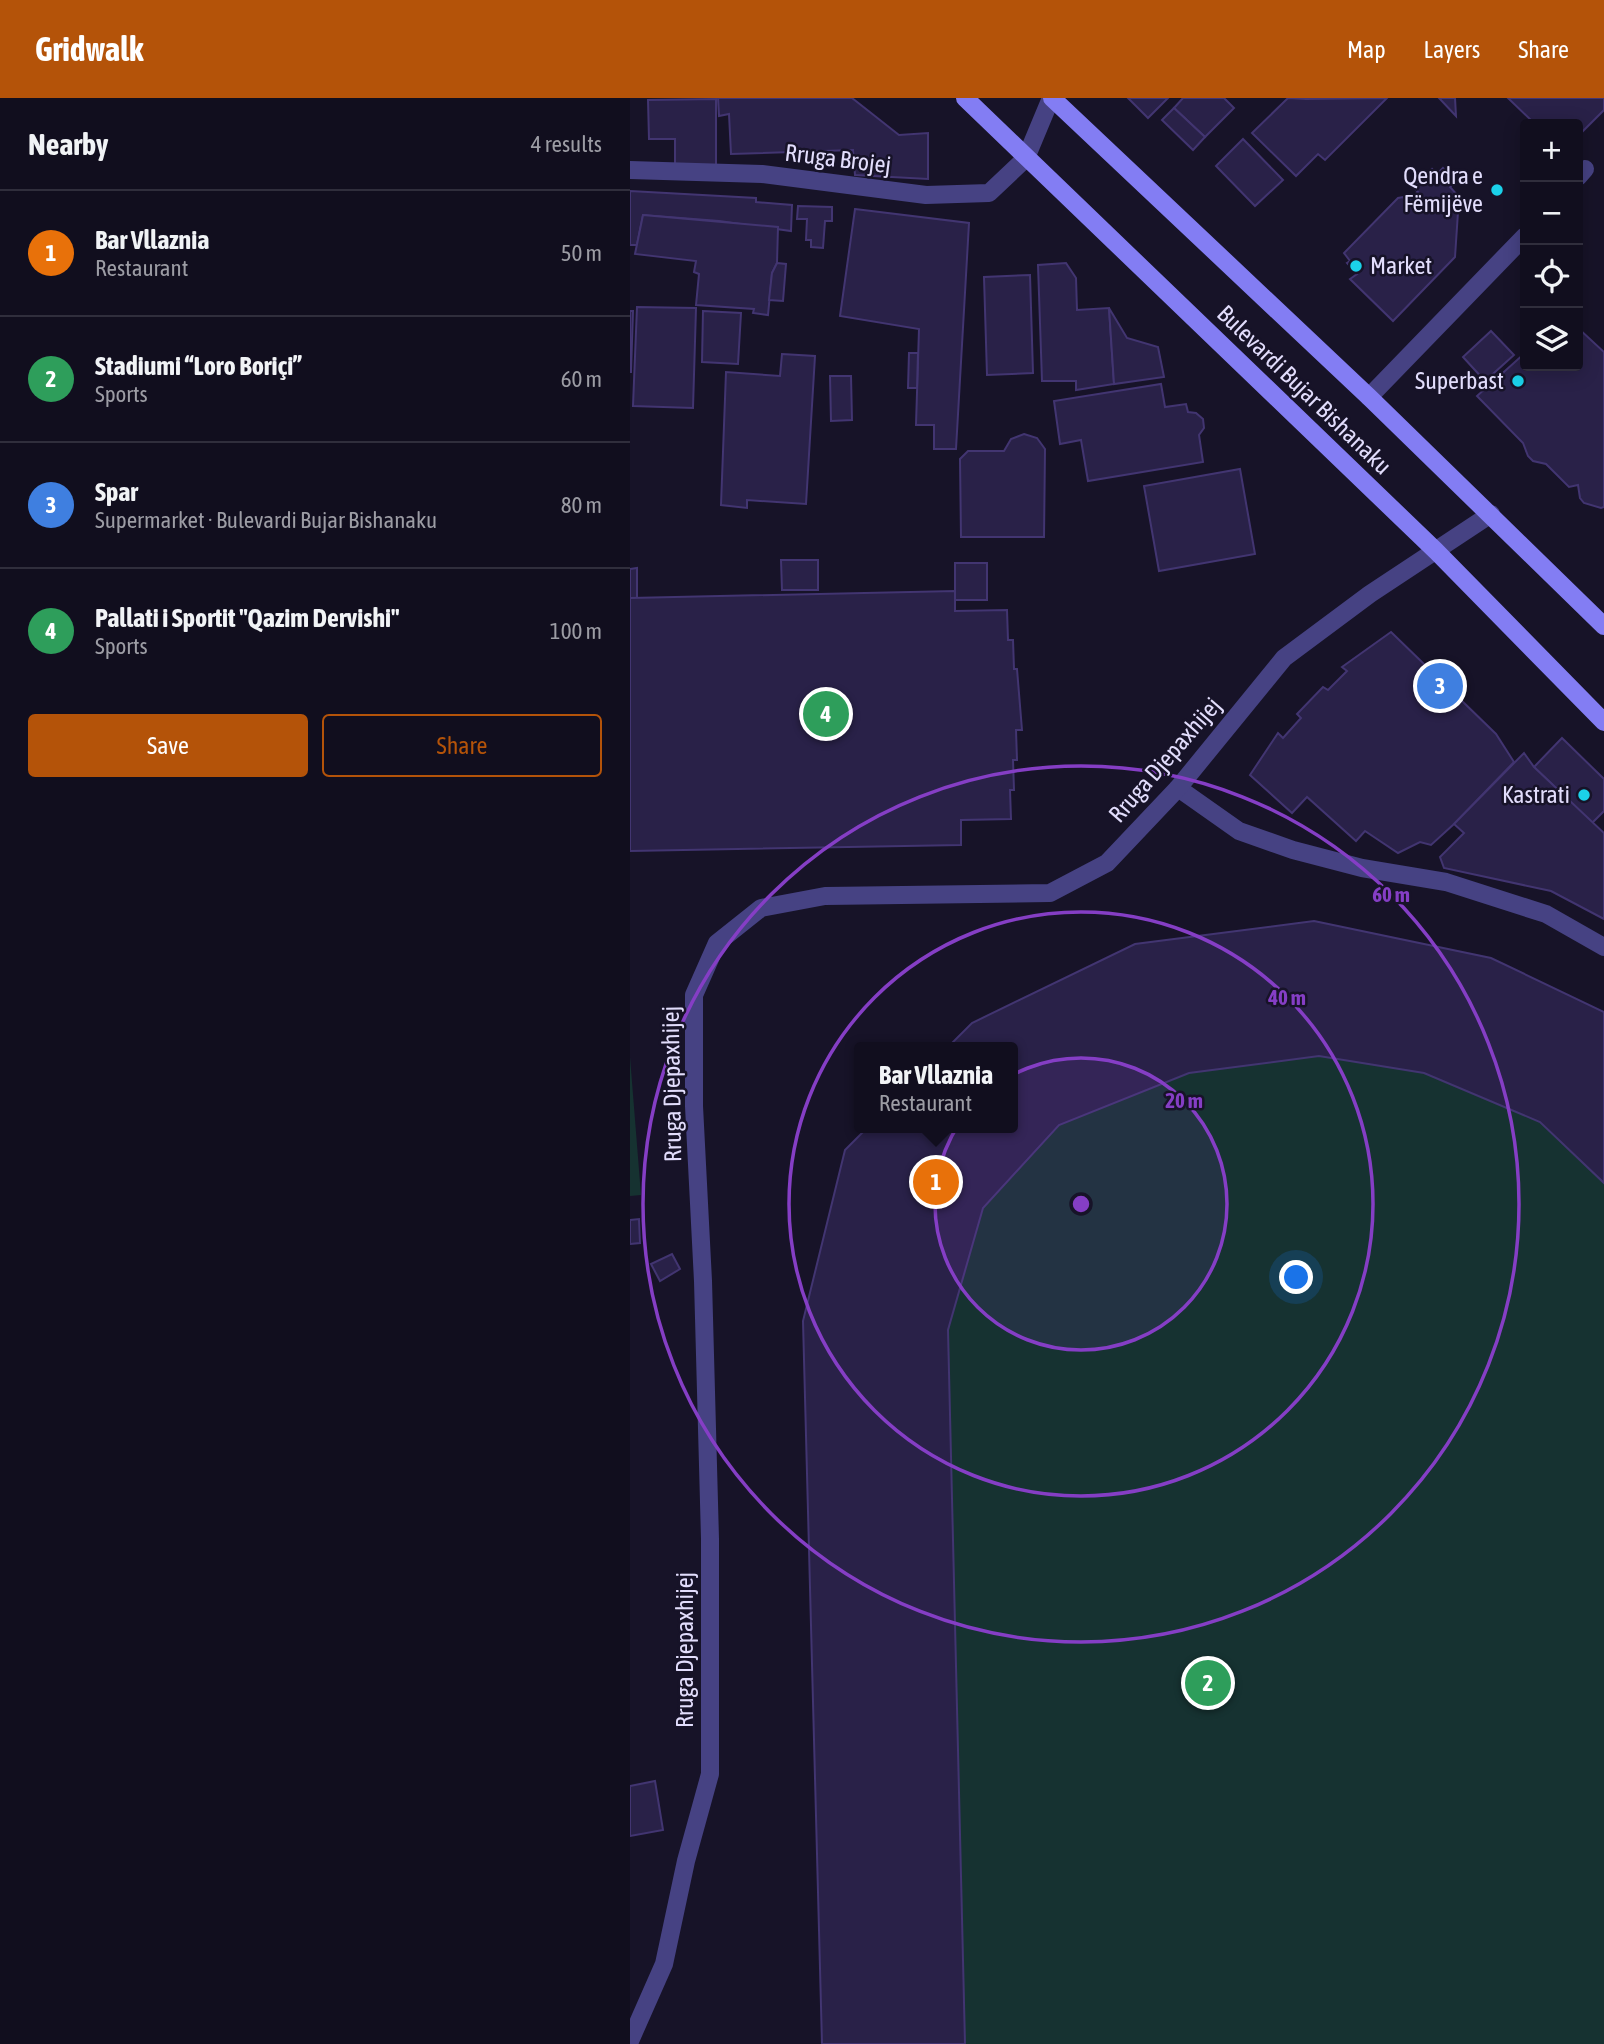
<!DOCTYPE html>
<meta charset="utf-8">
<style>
body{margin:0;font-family:"Asap Condensed",sans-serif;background:#1a1727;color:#f1f3f6}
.controls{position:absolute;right:21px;top:21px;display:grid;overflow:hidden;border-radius:7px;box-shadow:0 4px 18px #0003}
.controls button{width:63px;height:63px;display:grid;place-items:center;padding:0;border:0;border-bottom:2px solid #302e3c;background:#110e1e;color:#f1f3f6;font:35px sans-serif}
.you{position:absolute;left:667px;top:1180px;width:24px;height:24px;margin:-18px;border:5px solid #fff;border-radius:50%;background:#1a73e8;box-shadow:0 0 0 10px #1a73e833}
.badge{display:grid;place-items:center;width:46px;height:46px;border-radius:50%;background:#b45309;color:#fff;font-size:23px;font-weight:700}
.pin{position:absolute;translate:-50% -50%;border:4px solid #fff;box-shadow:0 2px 7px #0006}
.popup{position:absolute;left:224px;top:944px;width:164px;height:91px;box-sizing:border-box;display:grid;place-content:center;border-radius:7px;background:#110e1e;filter:drop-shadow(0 2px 5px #0005);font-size:23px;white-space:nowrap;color:#9c9ca4}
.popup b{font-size:26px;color:#f1f3f6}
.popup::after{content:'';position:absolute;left:50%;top:100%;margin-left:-14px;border:14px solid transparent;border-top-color:#110e1e}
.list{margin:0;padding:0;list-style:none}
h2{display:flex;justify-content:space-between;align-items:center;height:91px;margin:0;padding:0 28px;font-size:30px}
h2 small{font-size:23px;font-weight:400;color:#9c9ca4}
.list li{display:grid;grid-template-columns:46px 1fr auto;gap:21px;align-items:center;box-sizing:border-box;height:126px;padding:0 28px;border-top:2px solid #302e3c}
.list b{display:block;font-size:26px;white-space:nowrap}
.list p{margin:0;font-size:23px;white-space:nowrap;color:#9c9ca4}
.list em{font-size:23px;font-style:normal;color:#9c9ca4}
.actions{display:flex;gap:14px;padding:21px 28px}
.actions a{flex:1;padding:16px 0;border:2px solid #b45309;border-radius:7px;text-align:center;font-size:24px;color:#b45309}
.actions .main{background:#b45309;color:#fff}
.icon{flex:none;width:38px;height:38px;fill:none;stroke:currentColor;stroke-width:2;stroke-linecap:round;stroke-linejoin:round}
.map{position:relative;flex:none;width:974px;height:1946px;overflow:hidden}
header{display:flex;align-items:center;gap:42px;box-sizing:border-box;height:98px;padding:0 35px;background:#b45309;color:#fff}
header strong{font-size:33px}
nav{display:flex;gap:38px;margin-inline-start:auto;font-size:24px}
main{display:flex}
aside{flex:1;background:#110e1e}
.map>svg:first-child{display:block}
.green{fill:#163231}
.building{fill:#292148;stroke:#423571;stroke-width:2}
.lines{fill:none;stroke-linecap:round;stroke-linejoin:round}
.lane{stroke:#464283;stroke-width:18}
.street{stroke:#464283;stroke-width:18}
.secondary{stroke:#837df3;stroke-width:18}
.ring{fill:none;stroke:#853ec5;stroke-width:3.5}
.poi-dot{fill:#1bd1ea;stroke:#171328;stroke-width:2.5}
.labels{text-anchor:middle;stroke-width:5;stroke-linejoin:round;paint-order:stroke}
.street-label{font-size:24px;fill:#e2ddfc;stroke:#171328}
.poi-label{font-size:24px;fill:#e2ddfc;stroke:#171328;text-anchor:end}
.centre{fill:#853ec5;stroke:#171328;stroke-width:3.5}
.ring-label{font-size:21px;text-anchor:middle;font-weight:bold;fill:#853ec5;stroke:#171328;stroke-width:5;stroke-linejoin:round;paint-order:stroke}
</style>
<header>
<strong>Gridwalk</strong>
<nav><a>Map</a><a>Layers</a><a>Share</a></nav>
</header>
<main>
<aside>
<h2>Nearby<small>4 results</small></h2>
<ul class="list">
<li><span class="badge" style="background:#e8710a">1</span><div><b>Bar Vllaznia</b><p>Restaurant</p></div><em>50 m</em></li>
<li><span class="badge" style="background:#2e9e5b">2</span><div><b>Stadiumi “Loro Boriçi”</b><p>Sports</p></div><em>60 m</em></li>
<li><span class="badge" style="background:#3f7fe0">3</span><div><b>Spar</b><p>Supermarket · Bulevardi Bujar Bishanaku</p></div><em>80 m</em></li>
<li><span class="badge" style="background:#2e9e5b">4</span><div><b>Pallati i Sportit &quot;Qazim Dervishi&quot;</b><p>Sports</p></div><em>100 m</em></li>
</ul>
<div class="actions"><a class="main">Save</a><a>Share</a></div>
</aside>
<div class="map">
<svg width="974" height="1946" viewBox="0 0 974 1946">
<rect width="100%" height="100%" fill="#171328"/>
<!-- green -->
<g class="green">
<path d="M 684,823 L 861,860 L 974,914 L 974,1946 L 192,1946 L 173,1223 L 215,1052 L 237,1030 L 383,1030 L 383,949 L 318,949 L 342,925 L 505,846 Z"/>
<path d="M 0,959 L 11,1097 L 0,1098 Z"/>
</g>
<!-- building -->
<g class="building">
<path d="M 88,0 L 222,0 L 269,37 L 298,35 L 298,81 L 225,77 L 223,52 L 101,56 L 99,16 L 89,18 Z"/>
<path d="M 498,0 L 538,0 L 518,20 Z"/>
<path d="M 553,0 L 594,0 L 604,10 L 575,39 L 544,10 Z"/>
<path d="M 658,0 L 676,1 L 757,0 L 695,62 L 688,56 L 666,78 L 622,35 Z"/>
<path d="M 809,0 L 825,0 L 826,18 Z"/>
<path d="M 878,0 L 974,0 L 974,12 L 948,38 L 948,26 L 905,26 Z"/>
<path d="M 86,1 L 86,70 L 45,71 L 45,41 L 19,41 L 18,2 Z"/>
<path d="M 544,10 L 575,39 L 563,52 L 532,22 Z"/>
<path d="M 613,41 L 653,82 L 625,108 L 586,68 Z"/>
<path d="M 813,70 L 826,82 L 820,89 L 829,99 L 825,159 L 763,223 L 720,181 L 727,176 L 717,165 L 720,163 L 714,155 L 768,100 L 773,99 L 776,104 L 788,94 L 783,89 L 802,71 L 807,76 Z"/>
<path d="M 0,93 L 126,100 L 126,104 L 162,107 L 161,133 L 89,123 L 13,117 L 7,147 L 0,147 Z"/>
<path d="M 168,108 L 202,109 L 202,123 L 195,123 L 193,150 L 181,149 L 181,142 L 176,142 L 177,121 L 167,121 Z"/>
<path d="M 225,111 L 339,125 L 326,351 L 304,351 L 304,327 L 286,327 L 289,231 L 210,218 Z"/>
<path d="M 13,117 L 148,129 L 147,165 L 142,175 L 138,217 L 123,215 L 124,211 L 66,207 L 69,176 L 64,174 L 66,163 L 5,156 Z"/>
<path d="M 147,165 L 156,166 L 153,203 L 139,202 L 142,175 Z"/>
<path d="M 436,165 L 446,180 L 447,212 L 479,210 L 484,286 L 446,292 L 446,283 L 412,283 L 408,167 Z"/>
<path d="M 400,177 L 403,275 L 357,277 L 354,179 Z"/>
<path d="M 7,209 L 66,210 L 63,310 L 3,308 Z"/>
<path d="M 479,210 L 497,240 L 528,249 L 534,279 L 484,286 Z"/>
<path d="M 0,213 L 3,213 L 1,274 L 0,274 Z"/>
<path d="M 73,213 L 111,215 L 108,266 L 72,264 Z"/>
<path d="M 948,230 L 974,254 L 974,409 L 971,410 L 954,405 L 950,400 L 948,387 L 939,389 L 916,366 L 903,363 L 898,358 L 893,345 L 847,298 L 895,255 L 895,268 L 948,268 Z"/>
<path d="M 861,233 L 884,257 L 855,283 L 833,259 Z"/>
<path d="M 279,255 L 288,255 L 287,290 L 278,290 Z"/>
<path d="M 152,256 L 185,258 L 176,406 L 117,402 L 117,410 L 91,407 L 96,274 L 150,278 Z"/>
<path d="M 200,278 L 221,278 L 222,322 L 201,323 Z"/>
<path d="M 531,286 L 535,309 L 556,306 L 558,314 L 566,315 L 573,321 L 574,330 L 569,337 L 573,364 L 458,383 L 451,342 L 430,346 L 424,303 Z"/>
<path d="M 394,336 L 407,340 L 415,351 L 414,439 L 331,439 L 330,361 L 338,353 L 374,353 L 381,341 Z"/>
<path d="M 610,371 L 625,456 L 529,473 L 514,388 Z"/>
<path d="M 151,462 L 188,462 L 188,492 L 152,492 Z"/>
<rect x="325" y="465" width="32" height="37"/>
<path d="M 7,470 L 7,500 L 0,500 L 0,471 Z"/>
<path d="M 325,493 L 325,513 L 377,512 L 378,542 L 383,542 L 384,571 L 387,571 L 392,632 L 386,632 L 387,662 L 383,662 L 384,692 L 380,692 L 381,721 L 331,722 L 331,747 L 0,753 L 0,500 Z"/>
<path d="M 761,534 L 866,636 L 884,664 L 824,726 L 801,747 L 790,744 L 768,755 L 735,733 L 726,743 L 677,699 L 662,715 L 620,677 L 648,635 L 653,640 L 671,620 L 667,616 L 693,589 L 698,592 L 717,573 L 712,569 Z"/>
<path d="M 932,640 L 974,681 L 974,713 L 962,725 L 904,669 Z"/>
<path d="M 894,655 L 904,669 L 974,735 L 974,821 L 921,793 L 814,770 L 810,759 L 834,735 L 824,726 Z"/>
<path d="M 684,823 L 861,860 L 974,914 L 974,1085 L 910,1024 L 794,975 L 689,958 L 559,975 L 429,1027 L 353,1110 L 318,1232 L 335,1946 L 192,1946 L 173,1223 L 215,1052 L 237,1030 L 383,1030 L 383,949 L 318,949 L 342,925 L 505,846 Z"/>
<path d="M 9,1121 L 10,1145 L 0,1146 L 0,1122 Z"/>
<path d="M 42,1156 L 50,1171 L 30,1183 L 21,1166 Z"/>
<path d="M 25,1683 L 33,1732 L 0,1738 L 0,1688 Z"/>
</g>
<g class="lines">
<!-- lane -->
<g class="lane">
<path d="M 948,79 L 955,71"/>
<path d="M 739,299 L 895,138"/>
<path d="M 548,690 L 609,733 L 663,752 L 732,770 L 816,784 L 916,816 L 974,849"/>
<path d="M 0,1943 L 34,1866 L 56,1763 L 80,1676 L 80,1441 L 73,1183 L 64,1008 L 64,897 L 87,845 L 131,810 L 195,798 L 420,795 L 477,765 L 548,690 L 654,560 L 740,496 L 861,416"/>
</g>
<!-- street -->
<path class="street" d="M 0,72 L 132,76 L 296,97 L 359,95 L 396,60 L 421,0"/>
<!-- secondary -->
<g class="secondary">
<path d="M 335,0 L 806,453 L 974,624"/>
<path d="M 422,0 L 739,299 L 974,528"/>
</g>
</g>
<!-- distance rings -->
<circle cx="451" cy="1106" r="146" fill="#853ec5" fill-opacity=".12"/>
<g class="ring">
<circle cx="451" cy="1106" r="146"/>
<circle cx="451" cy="1106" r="292"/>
<circle cx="451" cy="1106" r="438"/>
</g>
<!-- markers -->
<g class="poi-dot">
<circle cx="867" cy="92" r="7"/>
<circle cx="726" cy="168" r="7"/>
<circle cx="888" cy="283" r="7"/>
<circle cx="954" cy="697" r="7"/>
</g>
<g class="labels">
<!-- street labels -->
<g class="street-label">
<text transform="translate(208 61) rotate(7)" y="8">Rruga Brojej</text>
<text transform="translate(674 292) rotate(44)" y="8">Bulevardi Bujar Bishanaku</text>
<text transform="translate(535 662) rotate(-49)" y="8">Rruga Djepaxhijej</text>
<text transform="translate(42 986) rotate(-91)" y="8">Rruga Djepaxhijej</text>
<text transform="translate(55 1552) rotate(-90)" y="8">Rruga Djepaxhijej</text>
</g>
<!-- poi labels -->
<g class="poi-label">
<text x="853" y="86">Qendra e<tspan x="853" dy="28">Fëmijëve</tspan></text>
<text x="740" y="176" text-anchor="start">Market</text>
<text x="874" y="291">Superbast</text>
<text x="940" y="705">Kastrati</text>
</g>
</g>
<circle cx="451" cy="1106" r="10" class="centre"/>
<g class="ring-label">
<text x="761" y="804">60 m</text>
<text x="657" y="907">40 m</text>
<text x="554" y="1010">20 m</text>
</g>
</svg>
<div class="controls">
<button>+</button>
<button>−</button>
<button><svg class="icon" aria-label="locate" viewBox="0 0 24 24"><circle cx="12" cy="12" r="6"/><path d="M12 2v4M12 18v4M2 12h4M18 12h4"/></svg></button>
<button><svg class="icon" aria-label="layers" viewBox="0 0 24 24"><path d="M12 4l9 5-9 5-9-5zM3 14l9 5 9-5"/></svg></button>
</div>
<div class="you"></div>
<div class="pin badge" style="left:306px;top:1084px;background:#e8710a">1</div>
<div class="popup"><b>Bar Vllaznia</b>Restaurant</div>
<div class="pin badge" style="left:578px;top:1585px;background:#2e9e5b">2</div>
<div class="pin badge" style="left:810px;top:588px;background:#3f7fe0">3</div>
<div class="pin badge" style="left:196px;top:616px;background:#2e9e5b">4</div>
</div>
</main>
